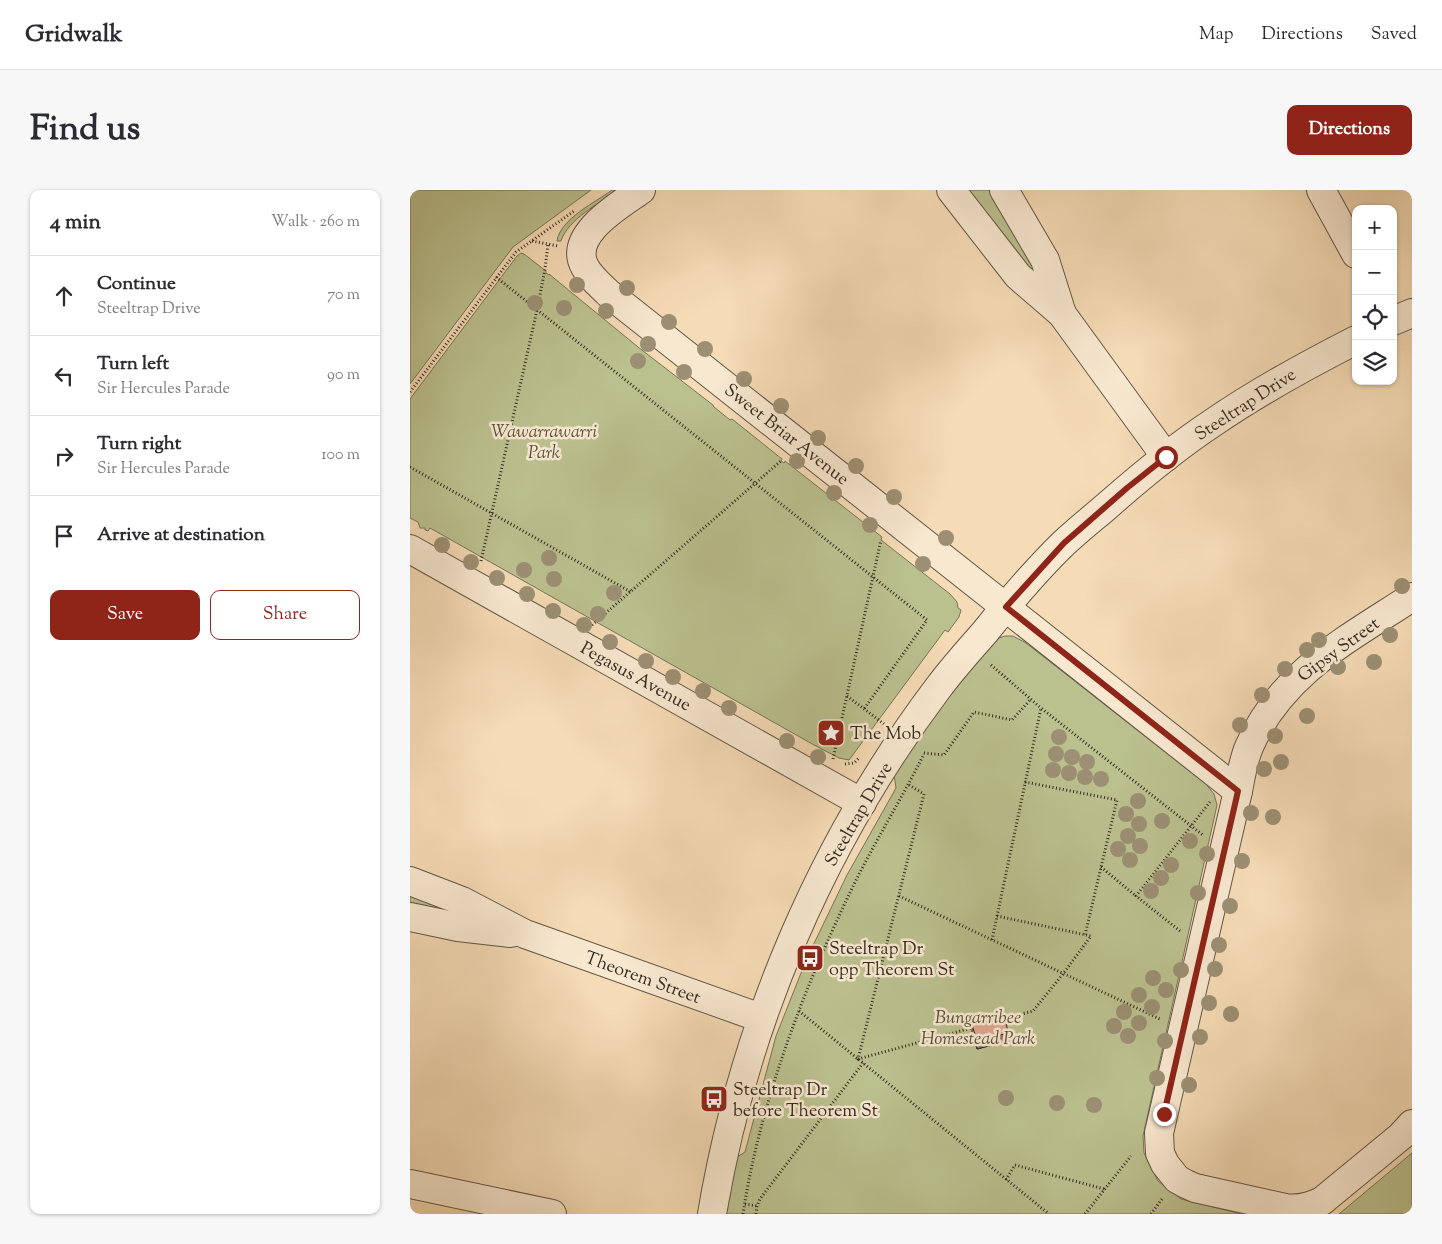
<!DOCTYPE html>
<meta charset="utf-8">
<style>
body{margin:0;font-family:"Sorts Mill Goudy",serif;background:#f7f7f7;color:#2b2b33}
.controls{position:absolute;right:15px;top:15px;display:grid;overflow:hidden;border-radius:10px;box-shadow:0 1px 4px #0004}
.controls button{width:45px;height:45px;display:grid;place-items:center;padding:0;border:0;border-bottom:1px solid #e1e1e2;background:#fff;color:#2b2b33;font:25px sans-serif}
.stop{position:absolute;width:15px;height:15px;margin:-11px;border:4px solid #8f2418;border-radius:50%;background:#fff}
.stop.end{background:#8f2418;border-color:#fff;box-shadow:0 1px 5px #0008}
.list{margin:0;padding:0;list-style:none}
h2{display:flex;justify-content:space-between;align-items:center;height:65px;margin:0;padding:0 20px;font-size:21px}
h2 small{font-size:16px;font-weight:400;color:#7c7c81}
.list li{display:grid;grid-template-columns:32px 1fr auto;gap:15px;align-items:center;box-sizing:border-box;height:80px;padding:0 20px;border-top:1px solid #e1e1e2}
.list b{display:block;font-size:19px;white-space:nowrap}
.list p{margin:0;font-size:16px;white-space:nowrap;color:#7c7c81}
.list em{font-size:16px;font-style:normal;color:#7c7c81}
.actions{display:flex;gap:10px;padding:15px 20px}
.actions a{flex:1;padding:11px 0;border:1px solid #8f2418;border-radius:10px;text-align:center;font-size:18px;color:#8f2418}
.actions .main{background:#8f2418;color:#fff}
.icon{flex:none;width:28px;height:28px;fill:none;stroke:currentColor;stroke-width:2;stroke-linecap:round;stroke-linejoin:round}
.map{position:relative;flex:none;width:1002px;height:1024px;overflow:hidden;border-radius:10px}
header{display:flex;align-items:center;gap:30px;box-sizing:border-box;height:70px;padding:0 25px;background:#fff;border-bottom:1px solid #e1e1e2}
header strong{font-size:24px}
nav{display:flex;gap:28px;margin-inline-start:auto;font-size:18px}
.intro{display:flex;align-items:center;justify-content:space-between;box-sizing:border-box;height:120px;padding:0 30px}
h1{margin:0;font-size:35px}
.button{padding:12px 22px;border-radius:10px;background:#8f2418;color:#fff;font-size:18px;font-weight:700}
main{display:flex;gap:30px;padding:0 30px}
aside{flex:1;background:#fff;border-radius:10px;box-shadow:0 1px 4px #0004}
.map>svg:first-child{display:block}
.green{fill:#bbc08f;stroke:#767558}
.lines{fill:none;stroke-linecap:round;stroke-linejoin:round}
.minor-casing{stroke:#635646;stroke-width:30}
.path{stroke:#322a20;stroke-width:3;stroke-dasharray:1 2.5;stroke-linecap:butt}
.minor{stroke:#f8e8d0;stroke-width:28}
.tree{fill:#9c8f73}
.wall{fill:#c08e7d;stroke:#322a20}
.shaded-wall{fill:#9c7466;stroke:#322a20}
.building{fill:#dfa591;stroke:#322a20}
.route{stroke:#8f2418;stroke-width:6}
.labels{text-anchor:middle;stroke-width:5;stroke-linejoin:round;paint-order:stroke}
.street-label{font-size:18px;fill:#322a20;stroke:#f8e8d0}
.park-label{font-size:18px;font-style:italic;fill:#54503c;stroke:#f8e8d0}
.poi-label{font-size:18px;fill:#322a20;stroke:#f8e8d0;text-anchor:start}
</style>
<header>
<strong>Gridwalk</strong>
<nav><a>Map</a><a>Directions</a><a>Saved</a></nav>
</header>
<div class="intro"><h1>Find us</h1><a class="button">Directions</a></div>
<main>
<aside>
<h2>4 min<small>Walk · 260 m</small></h2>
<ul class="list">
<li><svg class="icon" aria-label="ahead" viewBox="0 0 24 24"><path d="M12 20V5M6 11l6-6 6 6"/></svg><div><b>Continue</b><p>Steeltrap Drive</p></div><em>70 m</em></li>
<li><svg class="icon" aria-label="left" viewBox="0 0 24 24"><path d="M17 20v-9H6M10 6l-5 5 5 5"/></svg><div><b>Turn left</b><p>Sir Hercules Parade</p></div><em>90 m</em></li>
<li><svg class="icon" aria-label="right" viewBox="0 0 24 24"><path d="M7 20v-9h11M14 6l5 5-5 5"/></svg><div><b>Turn right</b><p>Sir Hercules Parade</p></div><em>100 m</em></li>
<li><svg class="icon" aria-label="arrive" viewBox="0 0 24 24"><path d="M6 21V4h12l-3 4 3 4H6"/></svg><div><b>Arrive at destination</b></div></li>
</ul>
<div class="actions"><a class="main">Save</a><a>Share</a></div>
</aside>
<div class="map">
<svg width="1002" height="1024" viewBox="0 0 1002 1024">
<rect width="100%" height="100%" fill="#f5dbb6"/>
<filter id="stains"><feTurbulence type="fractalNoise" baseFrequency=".004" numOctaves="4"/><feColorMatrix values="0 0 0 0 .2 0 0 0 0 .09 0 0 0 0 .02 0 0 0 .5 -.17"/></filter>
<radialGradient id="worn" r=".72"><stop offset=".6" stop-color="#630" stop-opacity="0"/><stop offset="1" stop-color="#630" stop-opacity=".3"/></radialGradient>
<!-- green -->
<g class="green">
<path d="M 0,0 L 181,0 L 103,57 L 0,194 Z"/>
<path d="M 202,0 L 208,0 C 190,13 158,29 151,51 L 147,51 C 150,29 186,12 202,0 Z"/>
<path d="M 553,0 L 584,0 L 625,76 L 620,80 Z"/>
<path d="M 111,63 L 114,64 L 136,81 L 136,83 L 139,85 L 139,84 L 228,157 L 303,215 L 304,217 L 320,230 L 322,229 L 372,269 L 371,271 L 374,273 L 375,271 L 472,347 L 471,350 L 540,404 L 547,412 L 548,418 L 551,420 L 549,427 L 538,442 L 535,440 L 439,570 L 429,568 L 404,555 L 20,338 L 18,341 L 15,340 L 15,338 L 10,338 L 8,332 L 0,328 L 0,209 L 107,66 Z"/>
<path d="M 595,446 L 603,446 L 616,453 L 796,594 L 804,604 L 807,615 L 733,946 L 734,963 L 748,991 L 771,1009 L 832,1024 L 314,1024 L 324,969 L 335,962 L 366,846 L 397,768 L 437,685 L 486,598 L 484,584 L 534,511 L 577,458 L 586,449 Z"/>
<path d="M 0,701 L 49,724 L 0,717 Z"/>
<path d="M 1002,963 L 1002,1024 L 929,1024 Z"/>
</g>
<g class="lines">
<defs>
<g id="minor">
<path d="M 231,0 C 210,15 157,45 175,77 C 180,87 190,95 198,103 L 828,601 L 749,943 L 750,963 L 755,974 L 767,989 L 776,994 L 785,998 L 875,1018 C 889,1020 900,1017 912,1011 L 991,946 L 1002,934"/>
<path d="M 541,0 L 608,86 L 652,124 L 756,267"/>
<path d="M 594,0 L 635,70 L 652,124"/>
<path d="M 911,0 L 946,64"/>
<path d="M 983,131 L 1002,123"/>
<path d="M 0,359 L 452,613"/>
<path d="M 828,601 C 831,586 833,571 839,557 C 871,483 938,449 1002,407"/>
<path d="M 0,691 L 52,711 L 115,744 L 351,828"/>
<path d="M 0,727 L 48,737 L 101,743"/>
<path d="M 0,994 L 142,1024"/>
<path d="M 302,1024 C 334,834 412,652 528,498 C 542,479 559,460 575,442 C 600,411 626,380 654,353 C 668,340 683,328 697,316 C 731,286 766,257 804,232 C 849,201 897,175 946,150"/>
</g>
</defs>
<!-- minor casing -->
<use href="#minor" class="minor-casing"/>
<!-- path -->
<g class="path">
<path d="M 122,51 L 148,56"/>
<path d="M 86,87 L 517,430 L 454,519"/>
<path d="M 0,202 L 106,62 L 164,21"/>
<path d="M 0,277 L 221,402"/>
<path d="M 71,371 L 127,120 L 135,79 L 138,54"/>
<path d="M 182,435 L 372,270"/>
<path d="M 581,475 L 631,518"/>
<path d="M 437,506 L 474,534"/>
<path d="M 514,563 L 534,565 L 564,522 L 602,530 L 621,509"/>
<path d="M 423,569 L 471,350"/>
<path d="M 435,574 L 444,573 L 449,568"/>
<path d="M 615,592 L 707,610 L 675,745"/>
<path d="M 499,595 L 514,604 L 448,869 L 565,837"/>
<path d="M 691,677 L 726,706"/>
<path d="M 489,706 L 750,829"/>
<path d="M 587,726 L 681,746 L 653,784 L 623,821 L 593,829"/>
<path d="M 770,741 L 726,706 L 800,612"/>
<path d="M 582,750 L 631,518 L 794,646"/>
<path d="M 389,821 L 639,1024"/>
<path d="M 596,990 L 605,975 L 694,999"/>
<path d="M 335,1014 L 347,1016"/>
<path d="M 333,1024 C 349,918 390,808 436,711 C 459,661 489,614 514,564"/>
<path d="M 346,1024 L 347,1016 L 350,1009 L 453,873"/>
<path d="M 675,1024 L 721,966"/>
<path d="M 741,1024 L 752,1009"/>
</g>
<!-- minor -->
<use href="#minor" class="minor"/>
</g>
<!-- trees -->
<g class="tree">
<circle cx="167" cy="95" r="8"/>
<circle cx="217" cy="98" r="8"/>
<circle cx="125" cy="113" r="8"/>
<circle cx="154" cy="118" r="8"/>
<circle cx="196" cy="121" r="8"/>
<circle cx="259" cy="132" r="8"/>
<circle cx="238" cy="154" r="8"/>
<circle cx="295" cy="159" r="8"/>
<circle cx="228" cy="171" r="8"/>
<circle cx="274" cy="182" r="8"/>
<circle cx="334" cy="189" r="8"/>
<circle cx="371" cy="216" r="8"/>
<circle cx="408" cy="248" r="8"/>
<circle cx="387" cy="271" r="8"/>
<circle cx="446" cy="276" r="8"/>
<circle cx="424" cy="303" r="8"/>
<circle cx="484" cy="307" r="8"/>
<circle cx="460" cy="335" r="8"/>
<circle cx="536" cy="348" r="8"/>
<circle cx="32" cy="355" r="8"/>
<circle cx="139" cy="368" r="8"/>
<circle cx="61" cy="372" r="8"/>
<circle cx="513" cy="374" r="8"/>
<circle cx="114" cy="380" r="8"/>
<circle cx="87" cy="388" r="8"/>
<circle cx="144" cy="389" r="8"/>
<circle cx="992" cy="396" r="8"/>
<circle cx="204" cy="403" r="8"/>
<circle cx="117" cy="404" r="8"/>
<circle cx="143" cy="421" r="8"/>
<circle cx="188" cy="424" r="8"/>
<circle cx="174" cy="435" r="8"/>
<circle cx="980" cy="445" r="8"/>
<circle cx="909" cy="450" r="8"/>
<circle cx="200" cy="452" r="8"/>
<circle cx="897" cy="460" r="8"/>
<circle cx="236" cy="471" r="8"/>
<circle cx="964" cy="472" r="8"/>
<circle cx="928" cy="477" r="8"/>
<circle cx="875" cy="479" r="8"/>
<circle cx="263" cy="487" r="8"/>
<circle cx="293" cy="501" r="8"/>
<circle cx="852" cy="505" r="8"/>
<circle cx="319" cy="518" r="8"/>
<circle cx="897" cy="526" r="8"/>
<circle cx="830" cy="535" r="8"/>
<circle cx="865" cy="546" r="8"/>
<circle cx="649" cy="547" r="8"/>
<circle cx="377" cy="551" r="8"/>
<circle cx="646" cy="564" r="8"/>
<circle cx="408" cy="567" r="8"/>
<circle cx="662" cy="567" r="8"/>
<circle cx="677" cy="572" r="8"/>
<circle cx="871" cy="572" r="8"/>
<circle cx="854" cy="579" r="8"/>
<circle cx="643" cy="580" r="8"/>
<circle cx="659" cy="583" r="8"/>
<circle cx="675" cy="587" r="8"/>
<circle cx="691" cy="589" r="8"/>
<circle cx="728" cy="611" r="8"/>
<circle cx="841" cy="623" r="8"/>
<circle cx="716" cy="624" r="8"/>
<circle cx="863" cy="627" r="8"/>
<circle cx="752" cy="631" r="8"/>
<circle cx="729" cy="634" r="8"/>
<circle cx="718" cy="646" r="8"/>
<circle cx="780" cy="651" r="8"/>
<circle cx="730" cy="656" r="8"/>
<circle cx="708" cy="659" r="8"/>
<circle cx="797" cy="664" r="8"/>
<circle cx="720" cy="670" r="8"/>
<circle cx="832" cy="671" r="8"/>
<circle cx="761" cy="675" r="8"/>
<circle cx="751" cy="688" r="8"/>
<circle cx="741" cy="701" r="8"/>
<circle cx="788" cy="703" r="8"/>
<circle cx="820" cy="716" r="8"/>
<circle cx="809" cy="755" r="8"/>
<circle cx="805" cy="779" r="8"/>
<circle cx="771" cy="780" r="8"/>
<circle cx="743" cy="788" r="8"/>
<circle cx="756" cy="800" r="8"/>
<circle cx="729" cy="805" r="8"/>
<circle cx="799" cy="813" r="8"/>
<circle cx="742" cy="817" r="8"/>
<circle cx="714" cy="822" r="8"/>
<circle cx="821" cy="824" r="8"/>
<circle cx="729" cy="833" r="8"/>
<circle cx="704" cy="836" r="8"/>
<circle cx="718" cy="846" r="8"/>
<circle cx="790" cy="847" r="8"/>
<circle cx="755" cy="851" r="8"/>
<circle cx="747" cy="888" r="8"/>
<circle cx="779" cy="895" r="8"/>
<circle cx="596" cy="908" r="8"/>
<circle cx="647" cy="913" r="8"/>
<circle cx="684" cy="915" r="8"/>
</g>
<!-- wall -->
<path class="wall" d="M 562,835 L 598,851 L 567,859 L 562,843 Z"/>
<!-- shaded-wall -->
<path class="shaded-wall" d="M 598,843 L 598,851 L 567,859 L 567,851 Z"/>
<!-- building -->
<path class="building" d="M 595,827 L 598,843 L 567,851 L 562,835 Z"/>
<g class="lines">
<!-- route -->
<path class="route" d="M 754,924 L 828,601 L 596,417 L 654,353 L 717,298 L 756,267"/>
</g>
<!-- icons -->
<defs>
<symbol id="sight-square" viewBox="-11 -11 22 22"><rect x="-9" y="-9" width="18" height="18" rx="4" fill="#8f2418" stroke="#f8e8d0"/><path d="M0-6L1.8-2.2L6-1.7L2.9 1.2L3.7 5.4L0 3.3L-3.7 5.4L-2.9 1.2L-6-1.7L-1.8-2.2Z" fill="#fff"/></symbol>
<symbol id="bus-square" viewBox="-11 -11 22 22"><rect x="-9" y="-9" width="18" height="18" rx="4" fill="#8f2418" stroke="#f8e8d0"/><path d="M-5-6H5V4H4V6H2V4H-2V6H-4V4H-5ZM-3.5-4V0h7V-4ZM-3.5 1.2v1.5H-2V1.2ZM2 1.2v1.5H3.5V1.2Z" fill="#fff"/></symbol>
</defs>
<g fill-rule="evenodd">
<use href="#sight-square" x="405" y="527" width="32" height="32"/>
<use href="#bus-square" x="384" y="752" width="32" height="32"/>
<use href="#bus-square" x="288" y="893" width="32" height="32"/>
</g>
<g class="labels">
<!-- street labels -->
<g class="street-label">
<text transform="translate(835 214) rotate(-33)" y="6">Steeltrap Drive</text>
<text transform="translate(377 244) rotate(38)" y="6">Sweet Briar Avenue</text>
<text transform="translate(928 459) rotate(-36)" y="6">Gipsy Street</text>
<text transform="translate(226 486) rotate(29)" y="6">Pegasus Avenue</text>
<text transform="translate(448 624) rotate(-60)" y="6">Steeltrap Drive</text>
<text transform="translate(233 787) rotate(20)" y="6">Theorem Street</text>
</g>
<!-- park labels -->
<g class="park-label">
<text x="134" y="247">Wawarrawarri<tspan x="134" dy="21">Park</tspan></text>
<text x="568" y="833">Bungarribee<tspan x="568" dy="21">Homestead Park</tspan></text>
</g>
<!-- poi labels -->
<g class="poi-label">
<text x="440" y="549">The Mob</text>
<text x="419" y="764">Steeltrap Dr<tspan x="419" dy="21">opp Theorem St</tspan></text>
<text x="323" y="905">Steeltrap Dr<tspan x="323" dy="21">before Theorem St</tspan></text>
</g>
</g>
<rect width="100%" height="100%" filter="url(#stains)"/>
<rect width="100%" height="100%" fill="url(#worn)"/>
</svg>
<div class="controls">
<button>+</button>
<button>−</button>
<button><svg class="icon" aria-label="locate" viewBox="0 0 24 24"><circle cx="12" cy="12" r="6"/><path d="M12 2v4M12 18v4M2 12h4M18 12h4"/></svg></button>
<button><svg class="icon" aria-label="layers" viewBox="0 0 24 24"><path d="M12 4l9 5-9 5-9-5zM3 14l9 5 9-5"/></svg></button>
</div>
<div class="stop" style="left:756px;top:267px"></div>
<div class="stop end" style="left:754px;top:924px"></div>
</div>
</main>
